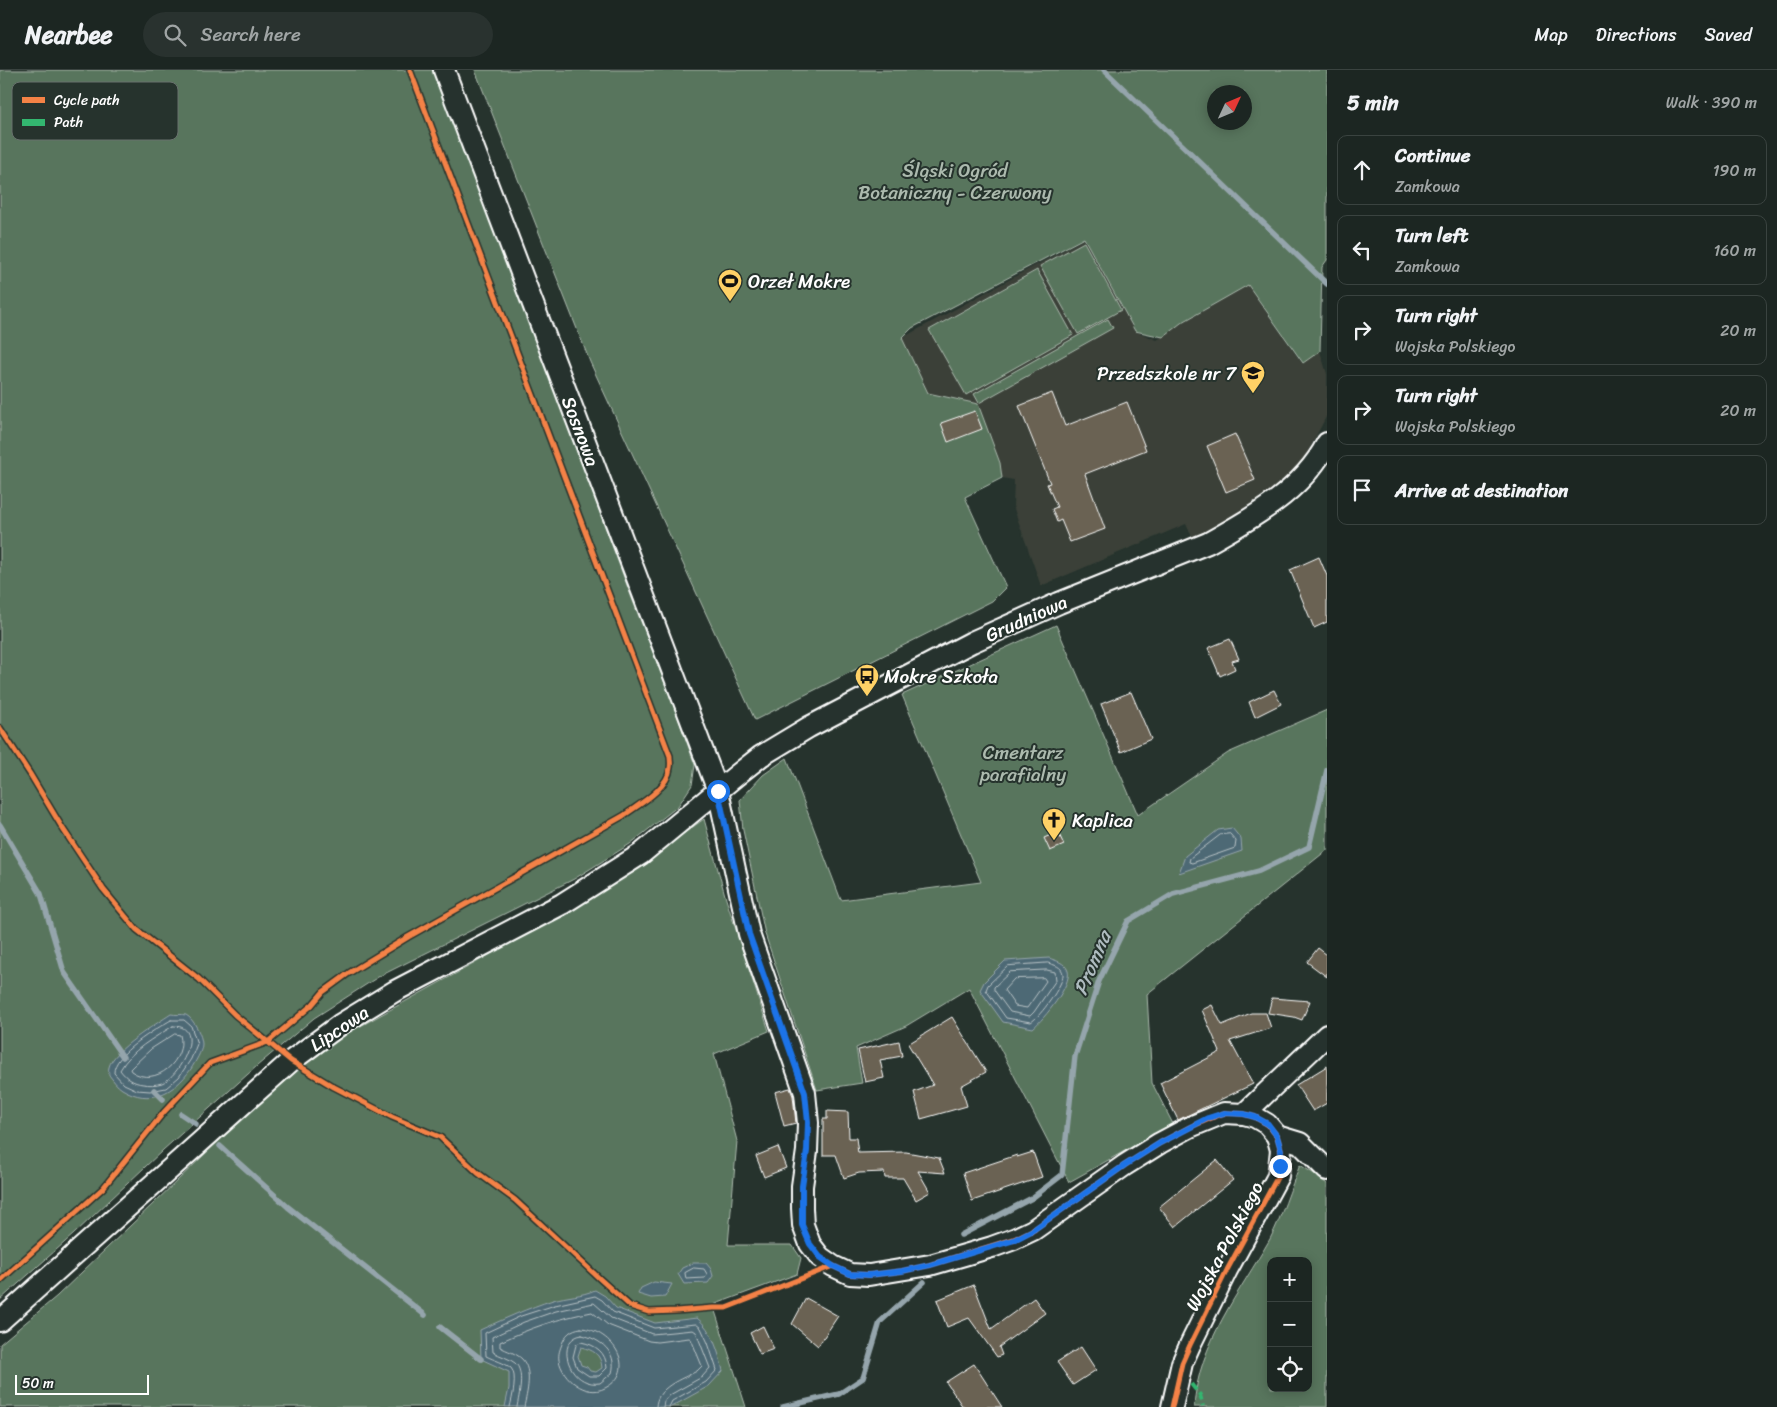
<!DOCTYPE html>
<meta charset="utf-8">
<style>
body{margin:0;font-family:Sriracha,sans-serif;background:#29322f;color:#f1f3f6}
.controls{position:absolute;right:15px;bottom:15px;display:grid;overflow:hidden;border-radius:10px;box-shadow:0 2px 12px #0003}
.controls button{width:45px;height:45px;display:grid;place-items:center;padding:0;border:0;border-bottom:1px solid #3a4340;background:#1c2622;color:#f1f3f6;font:25px sans-serif}
.compass{position:absolute;left:1207px;top:15px;width:45px;height:45px;border-radius:50%;background:#1c2622;box-shadow:0 2px 12px #0003;rotate:46deg}
.scale{position:absolute;left:15px;bottom:12px;width:134px;box-sizing:border-box;padding-left:5px;border:2px solid #fff;border-top:0;font-size:14px;line-height:18px;white-space:nowrap;color:#fff;-webkit-text-stroke:4px #26332d;paint-order:stroke}
.stop{position:absolute;width:15px;height:15px;margin:-11px;border:4px solid #1a73e8;border-radius:50%;background:#fff}
.stop.end{background:#1a73e8;border-color:#fff;box-shadow:0 1px 5px #0008}
.list{margin:0;padding:0;list-style:none}
h2{display:flex;justify-content:space-between;align-items:center;height:65px;margin:0;padding:0 20px;font-size:21px}
h2 small{font-size:16px;font-weight:400;color:#a0a5a5}
.list li{display:grid;grid-template-columns:32px 1fr auto;gap:15px;align-items:center;box-sizing:border-box;height:70px;margin:0 10px 10px;padding:0 10px;border:1px solid #3a4340;border-radius:10px}
.list b{display:block;font-size:19px;white-space:nowrap}
.list p{margin:0;font-size:16px;white-space:nowrap;color:#a0a5a5}
.list em{font-size:16px;font-style:normal;color:#a0a5a5}
.icon{flex:none;width:28px;height:28px;fill:none;stroke:currentColor;stroke-width:2;stroke-linecap:round;stroke-linejoin:round}
.map{position:relative;flex:none;width:1327px;height:1337px;overflow:hidden}
header{display:flex;align-items:center;gap:30px;box-sizing:border-box;height:70px;padding:0 25px;background:#1c2622;border-bottom:1px solid #3a4340}
header strong{font-size:24px}
nav{display:flex;gap:28px;margin-inline-start:auto;font-size:18px}
.search{width:350px;height:45px;background:#29322f;display:flex;align-items:center;gap:12px;box-sizing:border-box;padding:0 18px;border-radius:28px;color:#a0a5a5;font-size:19px}
main{display:flex}
aside{flex:1;background:#1c2622}
.map>svg:first-child{display:block}
.built{fill:#3a4138}
.green{fill:#58755d;stroke:#acbaae;fill-rule:evenodd}
.water{fill:#4e6974;stroke:#95a5ac;fill-rule:evenodd}
.lines{fill:none;stroke-linecap:round;stroke-linejoin:round}
.shore{stroke:#b8c3c7;stroke-width:1}
.stream{stroke:#95a5ac;stroke-width:5.5}
.building{fill:#6a6252;stroke:#fff}
.minor-casing{stroke:#fff;stroke-width:24}
.minor{stroke:#26332d;stroke-width:20}
.quiet{stroke:#33b770;stroke-width:4;stroke-dasharray:8 4;stroke-linecap:butt}
.cycleway-casing{stroke:#26332d;stroke-width:8}
.cycleway{stroke:#f48246;stroke-width:5}
.route{stroke:#1a73e8;stroke-width:6}
.labels{text-anchor:middle;stroke-width:4;stroke-linejoin:round;paint-order:stroke}
.park-label{font-size:19px;fill:#acbaae;stroke:#26332d}
.poi-label{font-size:19px;fill:#fff;stroke:#26332d;text-anchor:start}
.street-label{font-size:19px;fill:#fff;stroke:#26332d}
.water-label{font-size:20px;font-style:italic;fill:#afbcc0;stroke:#26332d}
.key{fill:#26332d;stroke:#67706c;stroke-width:1}
.key-label{font-size:14px;fill:#fff}
</style>
<header>
<strong>Nearbee</strong>
<div class="search"><svg class="icon" aria-label="search" viewBox="0 0 24 24"><circle cx="10" cy="10" r="6"/><path d="M15 15l6 6"/></svg>Search here</div>
<nav><a>Map</a><a>Directions</a><a>Saved</a></nav>
</header>
<main>
<div class="map">
<svg width="1327" height="1337" viewBox="0 0 1327 1337">
<rect width="100%" height="100%" fill="#26332d"/>
<filter id="ink" filterUnits="userSpaceOnUse"><feTurbulence type="fractalNoise" baseFrequency=".02" numOctaves="2"/><feDisplacementMap in="SourceGraphic" scale="10" xChannelSelector="R" yChannelSelector="G"/><feConvolveMatrix kernelMatrix="1 2 1 2 8 2 1 2 1" color-interpolation-filters="sRGB"/></filter>
<g filter="url(#ink)">
<!-- built -->
<path class="built" d="M 1084,169 L 1135,261 L 1157,270 L 1181,253 L 1248,215 L 1302,293 L 1320,281 L 1327,304 L 1327,345 L 1300,397 L 1253,435 L 1194,471 L 1186,454 L 1041,516 L 1013,436 L 1014,410 L 1002,408 L 1000,393 L 978,334 L 928,323 L 902,268 Z"/>
<!-- green -->
<g class="green">
<path d="M 0,0 L 434,0 L 628,518 L 676,642 L 695,695 L 692,715 L 678,736 L 630,774 L 574,809 L 378,907 L 314,948 L 257,996 L 163,1080 L 74,1164 L 0,1230 Z"/>
<path d="M 475,0 L 1327,0 L 1327,190 L 1322,197 L 1320,281 L 1303,293 L 1248,215 L 1181,253 L 1163,267 L 1135,261 L 1084,168 L 912,258 L 902,268 L 928,323 L 978,334 L 1000,393 L 1002,408 L 965,427 L 1006,517 L 992,531 L 755,650 L 590,292 ZM 1214,22 L 1244,22 L 1244,52 L 1214,52 Z"/>
<path d="M 1084,172 L 1121,240 L 1078,264 L 1040,196 Z"/>
<path d="M 1037,200 L 1073,265 L 966,325 L 929,260 Z"/>
<path d="M 1108,249 L 1113,258 L 979,333 L 974,324 Z"/>
<path d="M 1056,555 L 1138,745 L 1228,683 L 1327,640 L 1327,780 L 1147,924 L 1152,1013 L 1173,1054 L 1069,1112 L 969,918 L 906,956 L 856,978 L 862,1013 L 817,1020 L 765,864 L 743,760 L 740,730 L 763,705 L 787,688 L 841,830 L 981,812 L 902,625 Z"/>
<path d="M 704,749 L 726,829 L 769,961 L 714,984 L 737,1071 L 728,1175 L 792,1175 L 801,1188 L 797,1204 L 713,1235 L 746,1337 L 0,1337 L 0,1274 L 57,1226 L 276,1016 L 317,980 L 477,892 L 619,809 Z"/>
<path d="M 1300,1095 L 1316,1105 L 1327,1114 L 1327,1337 L 1194,1337 C 1198,1274 1240,1222 1270,1169 C 1282,1146 1290,1119 1300,1095 ZM 1271,1191 L 1308,1191 L 1308,1318 L 1271,1318 Z"/>
</g>
<!-- water -->
<g class="water">
<path d="M 1232,758 L 1241,769 L 1242,781 L 1179,803 L 1185,786 L 1218,760 Z"/>
<path d="M 1049,888 C 1056,891 1065,892 1068,901 C 1072,915 1044,949 1033,958 L 1003,952 L 980,920 L 984,912 L 1005,891 Z"/>
<path d="M 171,944 C 175,945 182,944 186,945 C 194,949 202,966 202,974 C 202,982 195,992 191,999 C 174,1023 150,1036 122,1019 C 117,1016 113,1010 109,1005 C 109,1003 108,1000 109,997 C 113,980 156,954 171,944 Z"/>
<path d="M 693,1193 L 706,1193 L 711,1199 L 713,1206 L 708,1213 L 684,1214 L 678,1204 L 682,1198 Z"/>
<path d="M 654,1212 L 672,1214 L 665,1227 L 651,1228 L 638,1224 L 641,1218 Z"/>
<path d="M 595,1220 L 605,1226 L 616,1238 L 655,1253 L 697,1248 C 712,1259 719,1283 723,1301 L 709,1316 L 671,1337 L 505,1337 L 509,1318 L 509,1302 L 481,1289 L 480,1260 C 504,1249 528,1238 553,1230 C 567,1226 582,1226 595,1220 ZM 581,1277 C 593,1280 601,1284 602,1298 L 596,1302 L 590,1301 L 587,1297 L 581,1295 L 578,1286 Z"/>
</g>
<g class="lines">
<!-- shore -->
<g class="shore">
<path d="M 1230,764 L 1236,771 L 1235,778 L 1192,793 L 1189,792 L 1190,788 L 1220,765 Z"/>
<path d="M 1048,893 C 1054,895 1062,896 1063,904 C 1064,914 1040,947 1031,952 L 1006,948 L 986,920 L 988,915 L 1008,896 Z"/>
<path d="M 1047,900 L 1055,902 L 1056,910 L 1034,942 L 1030,946 L 1010,942 L 994,920 L 994,917 L 1010,902 Z"/>
<path d="M 1044,908 L 1046,911 L 1027,938 L 1015,936 L 1004,920 L 1014,909 Z"/>
<path d="M 171,950 L 184,950 L 191,956 L 197,974 L 191,989 L 179,1007 L 166,1018 L 150,1021 L 137,1020 L 124,1014 L 114,1003 C 113,984 156,959 171,950 Z"/>
<path d="M 173,956 C 207,955 180,1006 162,1013 C 156,1015 149,1015 143,1014 C 133,1013 126,1008 120,1000 C 131,980 154,968 173,956 Z"/>
<path d="M 175,964 L 180,965 C 187,989 156,1019 131,1001 L 130,999 L 133,996 L 151,979 Z"/>
<path d="M 694,1198 L 704,1199 L 707,1204 L 705,1208 L 686,1209 L 685,1203 Z"/>
<path d="M 581,1258 C 613,1260 639,1301 605,1318 C 586,1328 562,1308 559,1290 C 558,1284 560,1279 562,1274 C 565,1265 571,1259 581,1258 Z"/>
<path d="M 582,1265 C 600,1269 618,1282 612,1303 L 600,1313 C 569,1318 553,1269 582,1265 Z"/>
<path d="M 581,1272 C 596,1275 606,1282 607,1298 L 599,1306 L 589,1306 L 577,1298 L 573,1287 L 576,1275 Z"/>
<path d="M 510,1337 C 512,1329 518,1305 511,1298 C 505,1293 494,1290 486,1286 L 485,1263 L 521,1246 L 555,1235 L 595,1226 L 602,1230 L 613,1242 L 654,1258 L 696,1254 L 701,1258 L 708,1273 L 717,1300 L 706,1312 L 672,1331 L 669,1337"/>
<path d="M 517,1337 C 519,1326 525,1301 515,1293 C 509,1288 500,1286 493,1282 L 492,1267 L 524,1252 L 556,1241 L 594,1233 L 611,1248 L 652,1264 L 693,1260 L 696,1262 L 710,1298 L 702,1307 L 668,1326 L 664,1331 L 663,1337"/>
<path d="M 524,1337 C 527,1323 533,1301 522,1289 C 516,1283 507,1281 500,1277 L 500,1272 C 530,1258 559,1248 592,1242 L 608,1255 L 649,1271 L 657,1272 L 689,1268 L 691,1269 L 702,1296 L 697,1301 C 682,1309 656,1317 656,1337"/>
</g>
<!-- stream -->
<g class="stream">
<path d="M 1104,0 L 1327,214"/>
<path d="M 0,755 L 41,824 L 64,902 L 123,987"/>
<path d="M 154,1020 L 163,1029"/>
<path d="M 181,1044 L 196,1054"/>
<path d="M 220,1076 L 288,1137 L 425,1245"/>
<path d="M 961,1165 L 1032,1128 L 1062,1105 L 1075,986 L 1099,911 L 1128,851 L 1173,824 L 1259,801 L 1309,777 L 1327,700"/>
<path d="M 440,1257 L 481,1289"/>
<path d="M 783,1337 L 839,1324 L 863,1308 L 880,1252 L 924,1212"/>
</g>
</g>
<!-- building -->
<g class="building">
<path d="M 1052,323 L 1065,356 L 1127,332 L 1146,380 L 1085,404 L 1105,459 L 1070,472 L 1061,450 L 1057,452 L 1052,439 L 1057,437 L 1047,414 L 1050,413 L 1019,336 Z"/>
<path d="M 975,341 L 982,359 L 948,372 L 941,353 Z"/>
<path d="M 1235,364 L 1255,410 L 1226,422 L 1207,376 Z"/>
<path d="M 1319,487 L 1327,506 L 1327,552 L 1314,558 L 1290,500 Z"/>
<path d="M 1230,569 L 1239,589 L 1232,591 L 1235,599 L 1220,606 L 1208,578 Z"/>
<path d="M 1274,620 L 1281,634 L 1255,647 L 1249,632 Z"/>
<path d="M 1131,622 L 1151,669 L 1121,682 L 1101,634 Z"/>
<path d="M 1058,762 L 1064,775 L 1050,781 L 1044,768 Z"/>
<path d="M 1318,878 L 1327,885 L 1327,907 L 1307,892 Z"/>
<path d="M 1272,928 L 1310,931 L 1302,950 L 1294,947 L 1268,943 Z"/>
<path d="M 1212,935 L 1222,955 L 1251,943 L 1266,943 L 1271,958 L 1230,971 L 1253,1014 L 1178,1050 L 1160,1013 L 1220,982 L 1202,940 Z"/>
<path d="M 952,947 L 986,1002 L 961,1016 L 967,1036 L 921,1049 L 914,1022 L 933,1015 L 908,974 Z"/>
<path d="M 899,971 L 902,986 L 880,990 L 884,1008 L 865,1012 L 858,980 Z"/>
<path d="M 1327,996 L 1327,1033 L 1313,1041 L 1296,1015 Z"/>
<path d="M 790,1018 L 793,1026 L 796,1053 L 784,1056 L 775,1022 Z"/>
<path d="M 827,1041 L 848,1042 L 849,1068 L 856,1068 L 858,1083 L 906,1082 L 939,1088 L 945,1103 L 918,1101 L 930,1122 L 916,1130 L 903,1108 L 885,1108 L 884,1102 L 859,1103 L 844,1108 L 836,1085 L 823,1085 L 823,1049 L 827,1049 Z"/>
<path d="M 778,1077 L 786,1098 L 764,1107 L 756,1086 Z"/>
<path d="M 1033,1082 L 1042,1107 L 972,1131 L 963,1103 L 1017,1085 L 1017,1087 Z"/>
<path d="M 1217,1090 L 1233,1110 L 1175,1157 L 1159,1137 Z"/>
<path d="M 974,1215 L 991,1259 L 1034,1228 L 1045,1243 L 999,1277 L 1002,1285 L 997,1287 L 969,1248 L 947,1257 L 937,1230 Z"/>
<path d="M 806,1228 L 838,1246 L 818,1276 L 792,1254 Z"/>
<path d="M 763,1256 L 774,1279 L 760,1284 L 750,1263 Z"/>
<path d="M 1081,1277 L 1096,1300 L 1073,1315 L 1057,1292 Z"/>
<path d="M 974,1294 L 1002,1337 L 963,1337 L 946,1312 Z"/>
</g>
<g class="lines">
<defs>
<g id="minor">
<path d="M 444,0 L 718,721 L 749,864 L 805,1023 L 808,1053 L 807,1081 L 802,1116 L 802,1138 L 803,1155 L 810,1174 L 820,1187 L 833,1196 L 850,1204 L 869,1205 L 930,1195 L 992,1177 L 1014,1169 L 1033,1160 L 1125,1095 L 1160,1073 L 1190,1057 L 1224,1043 L 1244,1044 L 1255,1047 L 1267,1054 L 1277,1066 L 1281,1080 L 1278,1106 L 1227,1200 L 1190,1275 L 1182,1293 L 1172,1337"/>
<path d="M 1244,1044 L 1327,965"/>
<path d="M 1277,1066 L 1300,1073 L 1327,1100"/>
<path d="M 0,1251 L 291,991 L 341,954 L 395,921 L 562,834 L 641,784 L 737,705 L 761,686 L 809,657 L 972,572 L 1059,533 L 1208,473 C 1253,448 1303,420 1327,373"/>
</g>
</defs>
<!-- minor casing -->
<use href="#minor" class="minor-casing"/>
<!-- minor -->
<use href="#minor" class="minor"/>
<!-- quiet -->
<path class="quiet" d="M 1191,1314 L 1200,1325 L 1203,1336"/>
<defs>
<g id="cycleway">
<path d="M 0,658 L 30,704 L 63,759 L 103,819 L 136,859 L 199,909 L 235,945 L 291,991 L 334,1017 L 392,1047 L 440,1067 L 478,1103 L 515,1130 L 600,1209 L 630,1236 L 649,1242 L 676,1241 L 713,1238 L 726,1238 L 833,1196 L 850,1204 L 869,1205 L 902,1201 L 930,1195 L 1014,1169 L 1033,1160 L 1125,1095 L 1160,1073 L 1190,1057 L 1224,1043 L 1244,1044 L 1255,1047 L 1267,1054 L 1277,1066 L 1281,1080 L 1278,1106 L 1227,1200 L 1190,1275 L 1182,1293 L 1172,1337"/>
<path d="M 0,1211 L 103,1118 L 164,1042 L 210,993 L 268,972 L 312,935 L 323,922 L 349,903 L 408,867 L 623,746 C 638,735 668,719 670,698 C 671,694 670,690 670,686 L 410,0"/>
</g>
</defs>
<!-- cycleway casing -->
<use href="#cycleway" class="cycleway-casing"/>
<!-- cycleway -->
<use href="#cycleway" class="cycleway"/>
</g>
</g>
<g class="lines" filter="url(#ink)">
<!-- route -->
<path class="route" d="M 718,721 L 749,864 L 805,1023 L 808,1052 L 807,1081 L 802,1116 L 802,1155 L 810,1174 L 820,1187 L 833,1196 L 850,1204 L 869,1205 L 902,1201 L 930,1195 L 1014,1170 L 1033,1160 L 1125,1095 L 1160,1073 L 1208,1048 L 1224,1043 L 1244,1044 L 1255,1047 L 1268,1054 L 1277,1066 L 1281,1080 L 1280,1096"/>
</g>
<!-- icons -->
<defs>
<symbol id="stadium-pin" viewBox="-11 -11 22 30"><path d="M0 17L-7.5 6A9.5 9.5 0 1 1 7.5 6Z" fill="#ffd166" stroke="#26332d"/><path d="M0-5a6.5 5 0 1 0 0 10a6.5 5 0 1 0 0-10ZM-3.5-1.8h7v3.6h-7Z" fill="#111"/></symbol>
<symbol id="school-pin" viewBox="-11 -11 22 30"><path d="M0 17L-7.5 6A9.5 9.5 0 1 1 7.5 6Z" fill="#ffd166" stroke="#26332d"/><path d="M0-5L7-2L0 1L-7-2ZM-4 1L0 2.5L4 1V4Q0 6-4 4Z" fill="#111"/></symbol>
<symbol id="bus-pin" viewBox="-11 -11 22 30"><path d="M0 17L-7.5 6A9.5 9.5 0 1 1 7.5 6Z" fill="#ffd166" stroke="#26332d"/><path d="M-5-6H5V4H4V6H2V4H-2V6H-4V4H-5ZM-3.5-4V0h7V-4ZM-3.5 1.2v1.5H-2V1.2ZM2 1.2v1.5H3.5V1.2Z" fill="#111"/></symbol>
<symbol id="church-pin" viewBox="-11 -11 22 30"><path d="M0 17L-7.5 6A9.5 9.5 0 1 1 7.5 6Z" fill="#ffd166" stroke="#26332d"/><path d="M-1.2-6h2.4v3.5h3.3v2.4h-3.3V6h-2.4V-.1h-3.3v-2.4h3.3Z" fill="#111"/></symbol>
</defs>
<g fill-rule="evenodd">
<use href="#stadium-pin" x="716" y="197" width="28" height="38"/>
<use href="#school-pin" x="1239" y="289" width="28" height="38"/>
<use href="#bus-pin" x="853" y="592" width="28" height="38"/>
<use href="#church-pin" x="1040" y="736" width="28" height="38"/>
</g>
<g class="labels">
<!-- park labels -->
<g class="park-label">
<text x="955" y="107">Śląski Ogród<tspan x="955" dy="22">Botaniczny - Czerwony</tspan></text>
<text x="1023" y="689">Cmentarz<tspan x="1023" dy="22">parafialny</tspan></text>
</g>
<!-- poi labels -->
<g class="poi-label">
<text x="748" y="218">Orzeł Mokre</text>
<text x="1236" y="310" text-anchor="end">Przedszkole nr 7</text>
<text x="884" y="613">Mokre Szkoła</text>
<text x="1072" y="757">Kaplica</text>
</g>
<!-- street labels -->
<g class="street-label">
<text transform="translate(581 361) rotate(69)" y="7">Sosnowa</text>
<text transform="translate(1026 548) rotate(-24)" y="7">Grudniowa</text>
<text transform="translate(339 958) rotate(-34)" y="7">Lipcowa</text>
<text transform="translate(1224 1176) rotate(-62)" y="7">Wojska Polskiego</text>
</g>
<!-- water labels -->
<g class="water-label">
<text transform="translate(1092 893) rotate(-67)" y="7">Promna</text>
</g>
</g>
<!-- legend -->
<rect x="12" y="12" width="166" height="58" rx="8" class="key"/>
<rect x="22" y="27" width="23" height="6" fill="#f48246"/>
<rect x="22" y="49" width="23" height="7" fill="#33b770"/>
<g class="key-label">
<text x="54" y="35">Cycle path</text>
<text x="54" y="57">Path</text>
</g>
</svg>
<div class="controls">
<button>+</button>
<button>−</button>
<button><svg class="icon" aria-label="locate" viewBox="0 0 24 24"><circle cx="12" cy="12" r="6"/><path d="M12 2v4M12 18v4M2 12h4M18 12h4"/></svg></button>
</div>
<svg class="compass" viewBox="-18 -18 36 36"><path d="M0-13l5 13h-10z" fill="#e53935"/><path d="M0 13l5-13h-10z" fill="#a0a5a5"/></svg>
<div class="scale">50 m</div>
<div class="stop" style="left:718px;top:721px"></div>
<div class="stop end" style="left:1280px;top:1096px"></div>
</div>
<aside>
<h2>5 min<small>Walk · 390 m</small></h2>
<ul class="list">
<li><svg class="icon" aria-label="ahead" viewBox="0 0 24 24"><path d="M12 20V5M6 11l6-6 6 6"/></svg><div><b>Continue</b><p>Zamkowa</p></div><em>190 m</em></li>
<li><svg class="icon" aria-label="left" viewBox="0 0 24 24"><path d="M17 20v-9H6M10 6l-5 5 5 5"/></svg><div><b>Turn left</b><p>Zamkowa</p></div><em>160 m</em></li>
<li><svg class="icon" aria-label="right" viewBox="0 0 24 24"><path d="M7 20v-9h11M14 6l5 5-5 5"/></svg><div><b>Turn right</b><p>Wojska Polskiego</p></div><em>20 m</em></li>
<li><svg class="icon" aria-label="right" viewBox="0 0 24 24"><path d="M7 20v-9h11M14 6l5 5-5 5"/></svg><div><b>Turn right</b><p>Wojska Polskiego</p></div><em>20 m</em></li>
<li><svg class="icon" aria-label="arrive" viewBox="0 0 24 24"><path d="M6 21V4h12l-3 4 3 4H6"/></svg><div><b>Arrive at destination</b></div></li>
</ul>
</aside>
</main>
